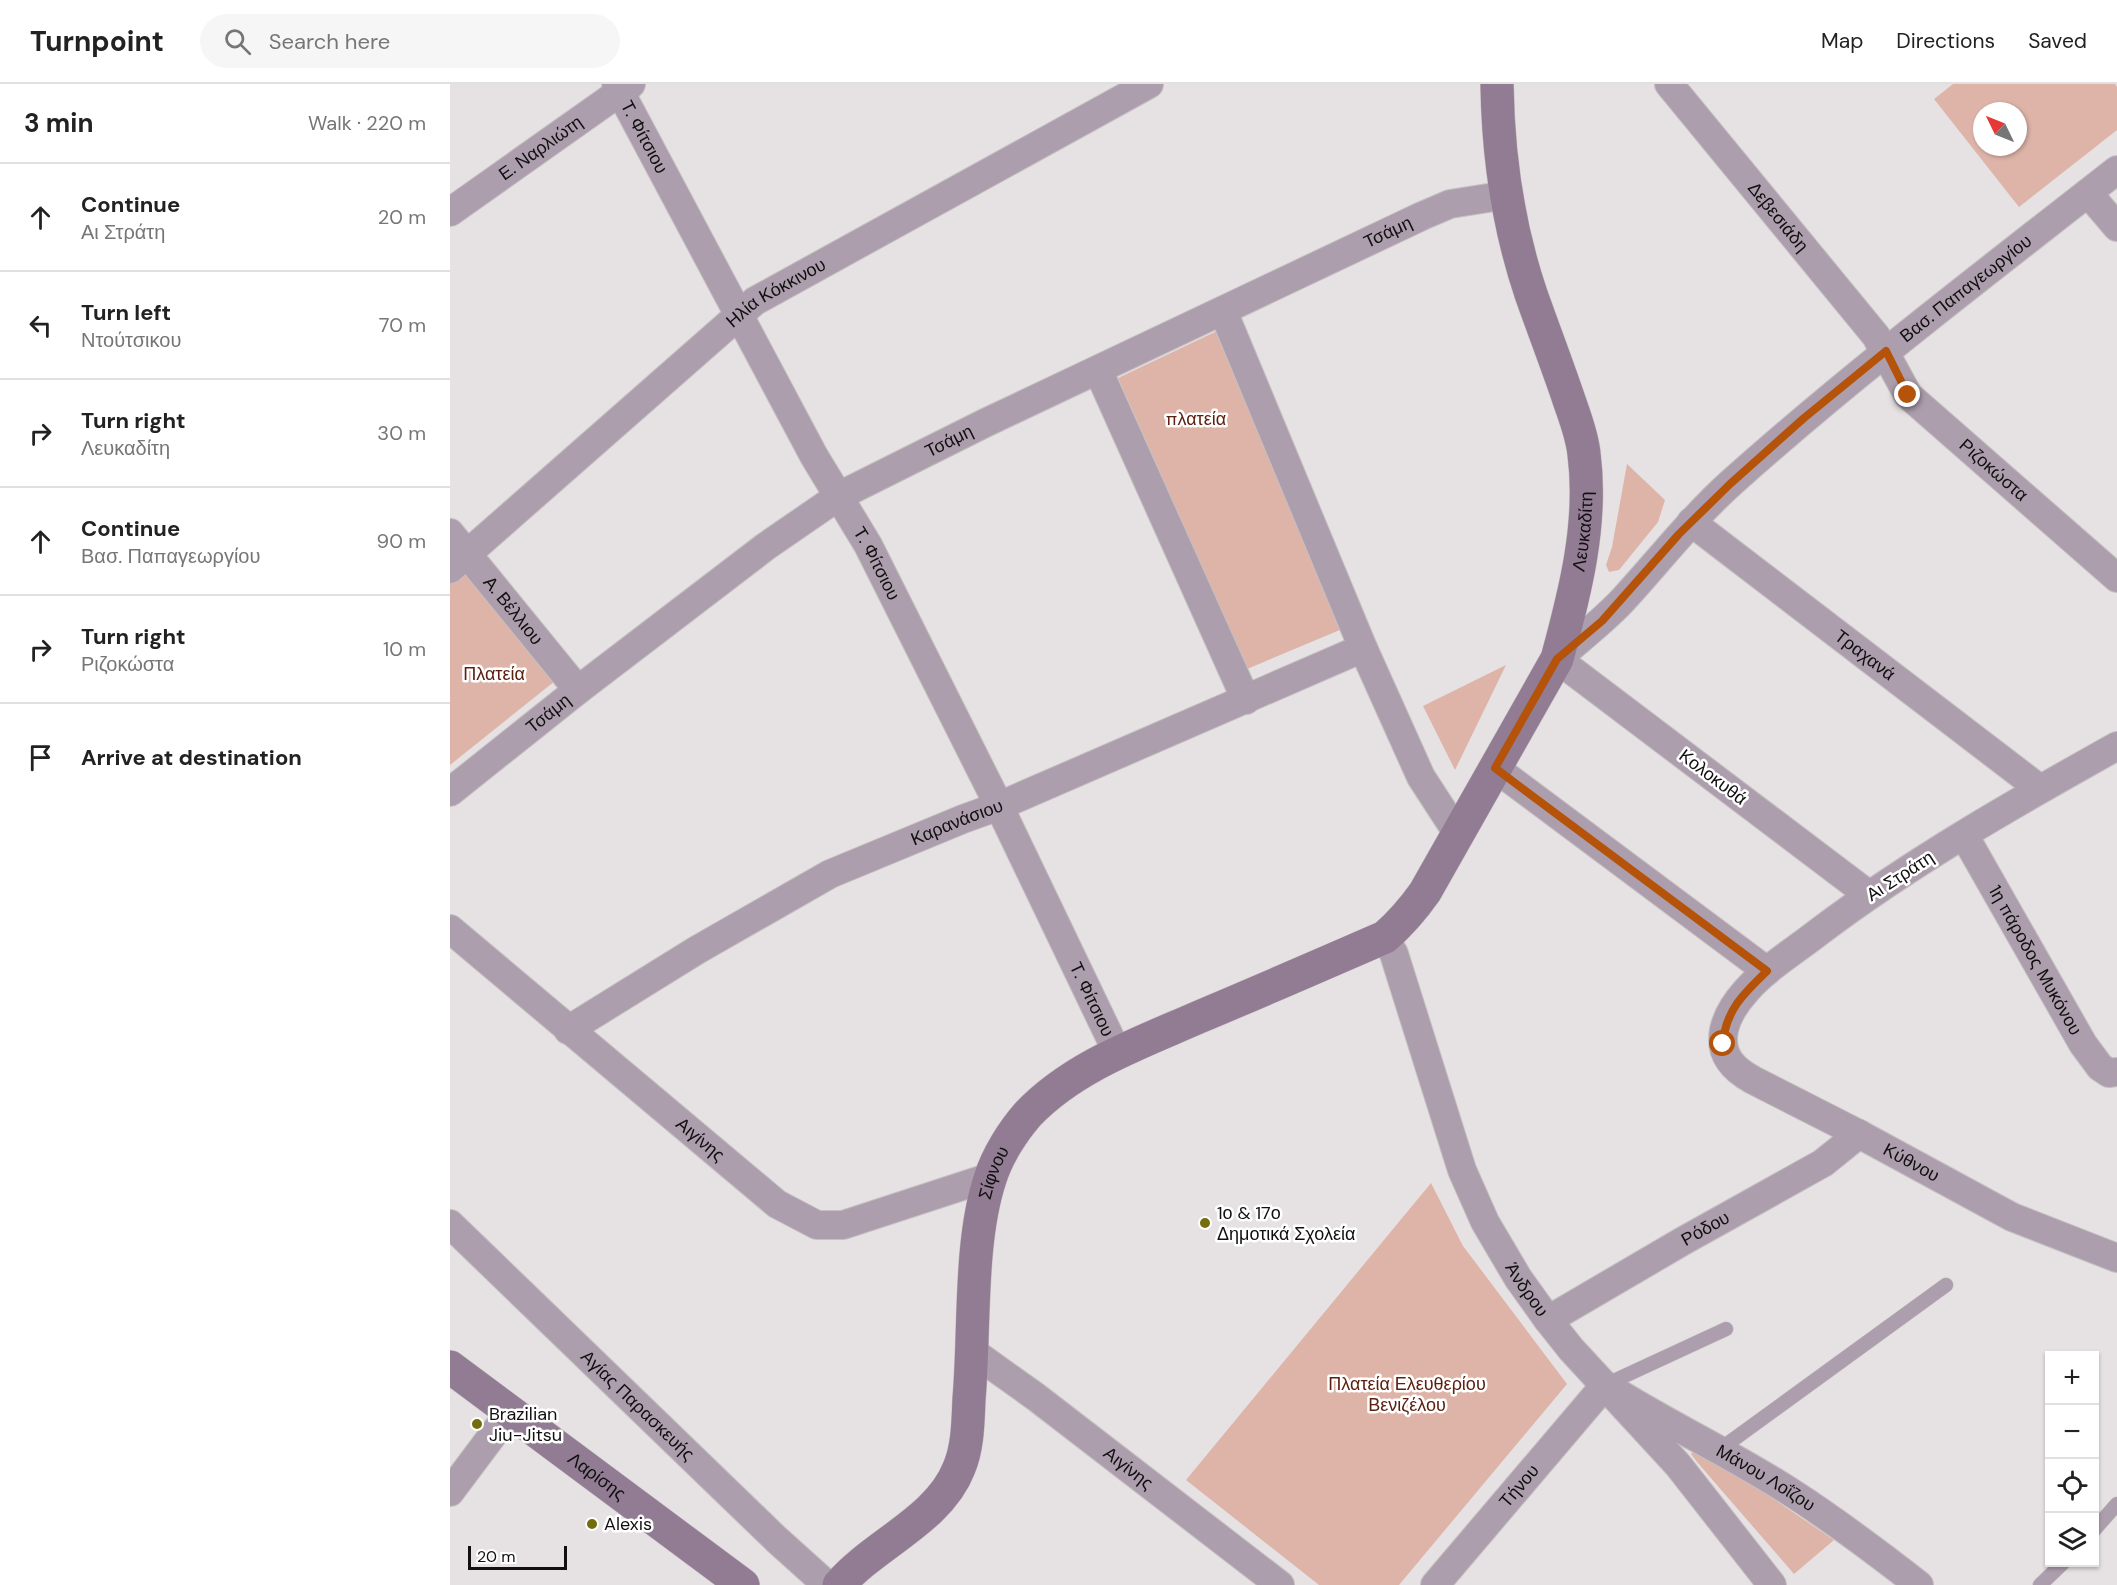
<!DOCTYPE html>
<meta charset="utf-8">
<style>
body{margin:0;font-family:"DM Sans",sans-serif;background:#f6f6f6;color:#222}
.controls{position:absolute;right:18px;bottom:18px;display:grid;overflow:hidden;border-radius:0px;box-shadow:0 2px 4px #0004}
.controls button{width:54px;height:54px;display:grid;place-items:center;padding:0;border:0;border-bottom:2px solid #e0e0e0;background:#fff;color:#222;font:30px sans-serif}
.compass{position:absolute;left:1523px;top:18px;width:54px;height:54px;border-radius:50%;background:#fff;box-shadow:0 2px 4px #0004;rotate:313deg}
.scale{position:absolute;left:18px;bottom:15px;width:99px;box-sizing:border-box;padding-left:6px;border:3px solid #110f10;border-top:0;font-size:16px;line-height:21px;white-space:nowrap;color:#110f10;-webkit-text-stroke:4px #fff;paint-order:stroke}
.stop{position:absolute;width:18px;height:18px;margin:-14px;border:4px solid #b45309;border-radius:50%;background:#fff}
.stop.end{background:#b45309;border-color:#fff;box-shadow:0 2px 6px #0008}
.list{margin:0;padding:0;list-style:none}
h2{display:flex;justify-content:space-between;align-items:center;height:78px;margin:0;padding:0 24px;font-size:26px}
h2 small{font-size:20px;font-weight:400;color:#767676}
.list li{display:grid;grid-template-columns:39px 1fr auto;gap:18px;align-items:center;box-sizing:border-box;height:108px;padding:0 24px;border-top:2px solid #e0e0e0}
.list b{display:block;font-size:22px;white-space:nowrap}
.list p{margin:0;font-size:20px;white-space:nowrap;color:#767676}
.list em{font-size:20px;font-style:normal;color:#767676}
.icon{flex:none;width:33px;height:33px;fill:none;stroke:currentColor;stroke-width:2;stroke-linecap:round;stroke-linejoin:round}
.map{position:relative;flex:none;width:1667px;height:1501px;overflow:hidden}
header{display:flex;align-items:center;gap:36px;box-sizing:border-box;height:84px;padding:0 30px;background:#fff;border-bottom:2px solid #e0e0e0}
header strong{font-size:28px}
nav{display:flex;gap:33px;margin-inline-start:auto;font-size:21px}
.search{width:420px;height:54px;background:#f6f6f6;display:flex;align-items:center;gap:15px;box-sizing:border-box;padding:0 21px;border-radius:33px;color:#767676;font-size:22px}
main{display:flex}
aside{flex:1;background:#fff}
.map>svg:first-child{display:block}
.green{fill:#deb4a9;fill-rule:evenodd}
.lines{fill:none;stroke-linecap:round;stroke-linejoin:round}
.lane-casing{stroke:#c4bfc1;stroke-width:15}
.street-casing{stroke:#c4bfc1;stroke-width:30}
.secondary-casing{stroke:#c4bfc1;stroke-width:34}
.lane{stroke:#ad9ead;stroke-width:14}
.street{stroke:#ad9ead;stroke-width:28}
.secondary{stroke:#927c93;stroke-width:33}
.route{stroke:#b45309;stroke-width:8}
.poi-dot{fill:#736d0b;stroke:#fff;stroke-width:2}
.labels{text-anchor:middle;stroke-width:5;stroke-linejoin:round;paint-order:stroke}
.street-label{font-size:18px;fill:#110f10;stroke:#fff}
.park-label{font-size:18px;fill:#5c2011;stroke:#fff}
.poi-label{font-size:18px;fill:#110f10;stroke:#fff;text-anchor:start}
</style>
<header>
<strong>Turnpoint</strong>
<div class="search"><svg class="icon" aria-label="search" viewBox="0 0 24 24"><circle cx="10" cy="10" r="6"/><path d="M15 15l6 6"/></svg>Search here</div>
<nav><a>Map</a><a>Directions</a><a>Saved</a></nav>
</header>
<main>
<aside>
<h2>3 min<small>Walk · 220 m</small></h2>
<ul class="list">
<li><svg class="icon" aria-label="ahead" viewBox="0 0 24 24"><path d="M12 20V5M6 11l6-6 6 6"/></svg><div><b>Continue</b><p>Αι Στράτη</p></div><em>20 m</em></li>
<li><svg class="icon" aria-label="left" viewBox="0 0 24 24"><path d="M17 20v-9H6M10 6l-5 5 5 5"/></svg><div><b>Turn left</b><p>Ντούτσικου</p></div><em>70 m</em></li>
<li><svg class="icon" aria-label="right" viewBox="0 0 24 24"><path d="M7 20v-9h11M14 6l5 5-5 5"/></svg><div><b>Turn right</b><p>Λευκαδίτη</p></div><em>30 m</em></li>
<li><svg class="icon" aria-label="ahead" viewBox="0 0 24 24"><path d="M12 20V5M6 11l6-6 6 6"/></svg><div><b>Continue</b><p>Βασ. Παπαγεωργίου</p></div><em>90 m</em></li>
<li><svg class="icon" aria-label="right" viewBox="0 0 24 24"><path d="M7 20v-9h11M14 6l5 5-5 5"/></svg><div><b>Turn right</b><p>Ριζοκώστα</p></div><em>10 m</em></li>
<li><svg class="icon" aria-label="arrive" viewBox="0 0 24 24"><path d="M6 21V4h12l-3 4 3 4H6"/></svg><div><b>Arrive at destination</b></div></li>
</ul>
</aside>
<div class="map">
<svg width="1667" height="1501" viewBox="0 0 1667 1501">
<rect width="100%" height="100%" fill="#e6e1e3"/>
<!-- green -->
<g class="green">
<path d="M 1503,0 L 1665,0 L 1667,3 L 1667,46 L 1569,123 L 1484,15 ZM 1532,27 L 1568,27 L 1568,63 L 1532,63 Z"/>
<path d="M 767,247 L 897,543 L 797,585 L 668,294 Z"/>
<path d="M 1177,380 L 1215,416 L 1208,438 L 1169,486 L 1159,488 L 1156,481 L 1162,463 Z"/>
<path d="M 13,485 L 105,597 L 0,681 L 0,496 Z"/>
<path d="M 1056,581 L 1005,686 L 973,622 Z"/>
<path d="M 981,1099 L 1013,1162 L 1117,1300 L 949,1501 L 869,1501 L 736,1396 Z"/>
<path d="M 1247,1363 L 1384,1456 L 1344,1490 L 1247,1378 L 1241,1370 Z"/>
</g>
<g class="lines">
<defs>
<g id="lane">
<path d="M 1155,1301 L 1276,1245"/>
<path d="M 1269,1366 L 1496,1201"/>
<path d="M 1644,1446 L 1667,1420"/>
<path d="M 1590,1501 L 1614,1478"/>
</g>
<g id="street">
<path id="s1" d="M 166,0 L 364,372 L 418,461 L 549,722 L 668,970"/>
<path id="s2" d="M 1219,0 L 1426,252 L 1458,311 L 1667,494"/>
<path d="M 1638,109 L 1667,143"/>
<path id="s3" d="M 0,128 L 181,0"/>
<path d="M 773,227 L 913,564 L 971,693 L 1008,750"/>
<path d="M 648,286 L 796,616"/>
<path id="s4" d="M 1241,438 L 1590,705"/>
<path id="s5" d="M 0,449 L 128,606"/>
<path id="s6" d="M 0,485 L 305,217 L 699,0"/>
<path id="s7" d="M 1667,662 C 1565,719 1463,777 1370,847 C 1346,866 1317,883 1296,907 C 1287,917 1277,932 1274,946 C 1269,971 1283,985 1303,996 L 1409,1050 L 1562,1133 L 1667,1174"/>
<path d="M 1045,684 L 1317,887"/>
<path id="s8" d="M 0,708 L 128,606 L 315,463 L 389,412 L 535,339 L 972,132 L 1000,120 L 1057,111"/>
<path id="s9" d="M 1514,751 L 1633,960 L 1650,983 L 1659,989 L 1667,988"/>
<path id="s10" d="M 1419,811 L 1107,575 C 1128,556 1151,539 1171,518 C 1208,478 1241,435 1282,398 C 1405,288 1537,188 1667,86"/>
<path id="s11" d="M 0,845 L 327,1120 L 367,1141 L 393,1141 L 540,1093"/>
<path id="s12" d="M 935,853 L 944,870 L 1012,1086 L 1035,1138 L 1068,1194 L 1098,1236 L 1121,1265 L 1228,1381 L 1322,1501"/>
<path id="s13" d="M 118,946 L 247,866 L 380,790 L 513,735 L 549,722 L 913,564"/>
<path id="s14" d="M 0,1140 L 326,1455 L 377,1501"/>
<path id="s15" d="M 1098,1236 L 1233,1157 L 1373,1079 L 1409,1050"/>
<path id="s16" d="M 523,1268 L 586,1313 L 830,1501"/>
<path d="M 0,1408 L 60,1328"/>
<path id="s17" d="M 985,1501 L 1155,1301 C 1212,1337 1273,1366 1331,1402 C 1379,1432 1424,1466 1469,1501"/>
</g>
<g id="secondary">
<path id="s18" d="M 0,1283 L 293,1501"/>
<path id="s19" d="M 389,1501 C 424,1460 489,1436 509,1384 C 518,1363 518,1337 519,1315 C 525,1246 519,1159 540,1095 C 547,1072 563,1047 578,1030 C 624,982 690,959 749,933 C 811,907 873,880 935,853 C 951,839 963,825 975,808 L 1107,575 C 1125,509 1143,439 1134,370 C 1132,350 1124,331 1118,313 C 1106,278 1093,244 1081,210 C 1058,142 1048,72 1047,0"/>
</g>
</defs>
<!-- lane casing -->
<use href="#lane" class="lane-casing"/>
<!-- street casing -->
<use href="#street" class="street-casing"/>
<!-- secondary casing -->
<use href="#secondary" class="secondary-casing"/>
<!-- lane -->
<use href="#lane" class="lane"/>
<!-- street -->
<use href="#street" class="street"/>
<!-- secondary -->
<use href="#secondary" class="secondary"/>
</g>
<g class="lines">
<!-- route -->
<path class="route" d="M 1273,960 C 1275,927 1294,909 1317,887 L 1045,684 L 1107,575 L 1152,537 L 1229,450 L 1280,400 L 1354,334 L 1436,267 L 1458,311"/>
</g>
<!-- markers -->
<g class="poi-dot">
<circle cx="755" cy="1139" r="6"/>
<circle cx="27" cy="1340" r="6"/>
<circle cx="142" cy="1440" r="6"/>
</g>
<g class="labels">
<!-- street labels -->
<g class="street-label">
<text dy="6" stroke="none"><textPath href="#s1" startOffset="60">Τ. Φίτσιου</textPath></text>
<text dy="6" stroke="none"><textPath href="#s3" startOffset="111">Ε. Ναρλιώτη</textPath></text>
<text dy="6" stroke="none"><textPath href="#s2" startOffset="172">Δεβεσιάδη</textPath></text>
<text dy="6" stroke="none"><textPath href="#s8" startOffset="1098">Τσάμη</textPath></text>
<text dy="6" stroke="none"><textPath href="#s10" startOffset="944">Βασ. Παπαγεωργίου</textPath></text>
<text dy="6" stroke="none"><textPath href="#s6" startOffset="428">Ηλία Κόκκινου</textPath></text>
<text dy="6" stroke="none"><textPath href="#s8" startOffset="612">Τσάμη</textPath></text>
<text dy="6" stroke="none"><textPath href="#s2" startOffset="507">Ριζοκώστα</textPath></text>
<text dy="6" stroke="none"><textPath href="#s19" startOffset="1396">Λευκαδίτη</textPath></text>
<text dy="6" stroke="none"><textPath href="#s1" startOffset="546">Τ. Φίτσιου</textPath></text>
<text dy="6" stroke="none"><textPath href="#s5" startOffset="100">Α. Βέλλιου</textPath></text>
<text dy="6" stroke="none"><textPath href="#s4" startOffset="219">Τραχανά</textPath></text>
<text dy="6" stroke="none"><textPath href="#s8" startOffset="126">Τσάμη</textPath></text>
<text transform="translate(1263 693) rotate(37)" y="6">Κολοκυθά</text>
<text dy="6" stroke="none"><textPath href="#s13" startOffset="442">Καρανάσιου</textPath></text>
<text transform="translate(1450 792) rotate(-33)" y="6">Αι Στράτη</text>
<text dy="6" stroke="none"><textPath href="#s9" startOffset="144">1η πάροδος Μυκόνου</textPath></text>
<text dy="6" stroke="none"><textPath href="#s1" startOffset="1032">Τ. Φίτσιου</textPath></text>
<text dy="6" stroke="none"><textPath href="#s11" startOffset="327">Αιγίνης</textPath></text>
<text dy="6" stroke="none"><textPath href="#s7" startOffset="732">Κύθνου</textPath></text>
<text dy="6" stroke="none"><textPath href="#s19" startOffset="468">Σίφνου</textPath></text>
<text dy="6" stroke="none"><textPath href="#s15" startOffset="182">Ρόδου</textPath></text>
<text dy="6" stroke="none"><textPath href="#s12" startOffset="382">Άνδρου</textPath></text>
<text dy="6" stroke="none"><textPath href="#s14" startOffset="261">Αγίας Παρασκευής</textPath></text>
<text dy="6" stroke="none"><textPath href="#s16" startOffset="194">Αιγίνης</textPath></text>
<text dy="6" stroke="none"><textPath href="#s18" startOffset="183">Λαρίσης</textPath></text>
<text dy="6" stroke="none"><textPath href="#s17" startOffset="448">Μάνου Λοΐζου</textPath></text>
<text dy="6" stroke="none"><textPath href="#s17" startOffset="130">Τήνου</textPath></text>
</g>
<!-- park labels -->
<g class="park-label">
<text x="746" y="341">πλατεία</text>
<text x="44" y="596">Πλατεία</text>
<text x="957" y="1306">Πλατεία Ελευθερίου<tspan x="957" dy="21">Βενιζέλου</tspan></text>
</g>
<!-- poi labels -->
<g class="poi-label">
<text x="767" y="1135">1ο &amp; 17ο<tspan x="767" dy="21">Δημοτικά Σχολεία</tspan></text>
<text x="39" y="1336">Brazilian<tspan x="39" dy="21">Jiu-Jitsu</tspan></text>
<text x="154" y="1446">Alexis</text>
</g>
</g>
</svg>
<div class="controls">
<button>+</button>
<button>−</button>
<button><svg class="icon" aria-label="locate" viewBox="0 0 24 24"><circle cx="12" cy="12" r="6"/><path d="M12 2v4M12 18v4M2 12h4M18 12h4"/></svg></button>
<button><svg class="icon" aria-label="layers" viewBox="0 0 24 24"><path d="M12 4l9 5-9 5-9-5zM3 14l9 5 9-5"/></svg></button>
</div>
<svg class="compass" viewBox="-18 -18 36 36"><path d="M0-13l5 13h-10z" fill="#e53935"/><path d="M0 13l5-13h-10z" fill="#767676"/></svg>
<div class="scale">20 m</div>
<div class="stop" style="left:1273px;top:960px"></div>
<div class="stop end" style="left:1458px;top:311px"></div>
</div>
</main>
